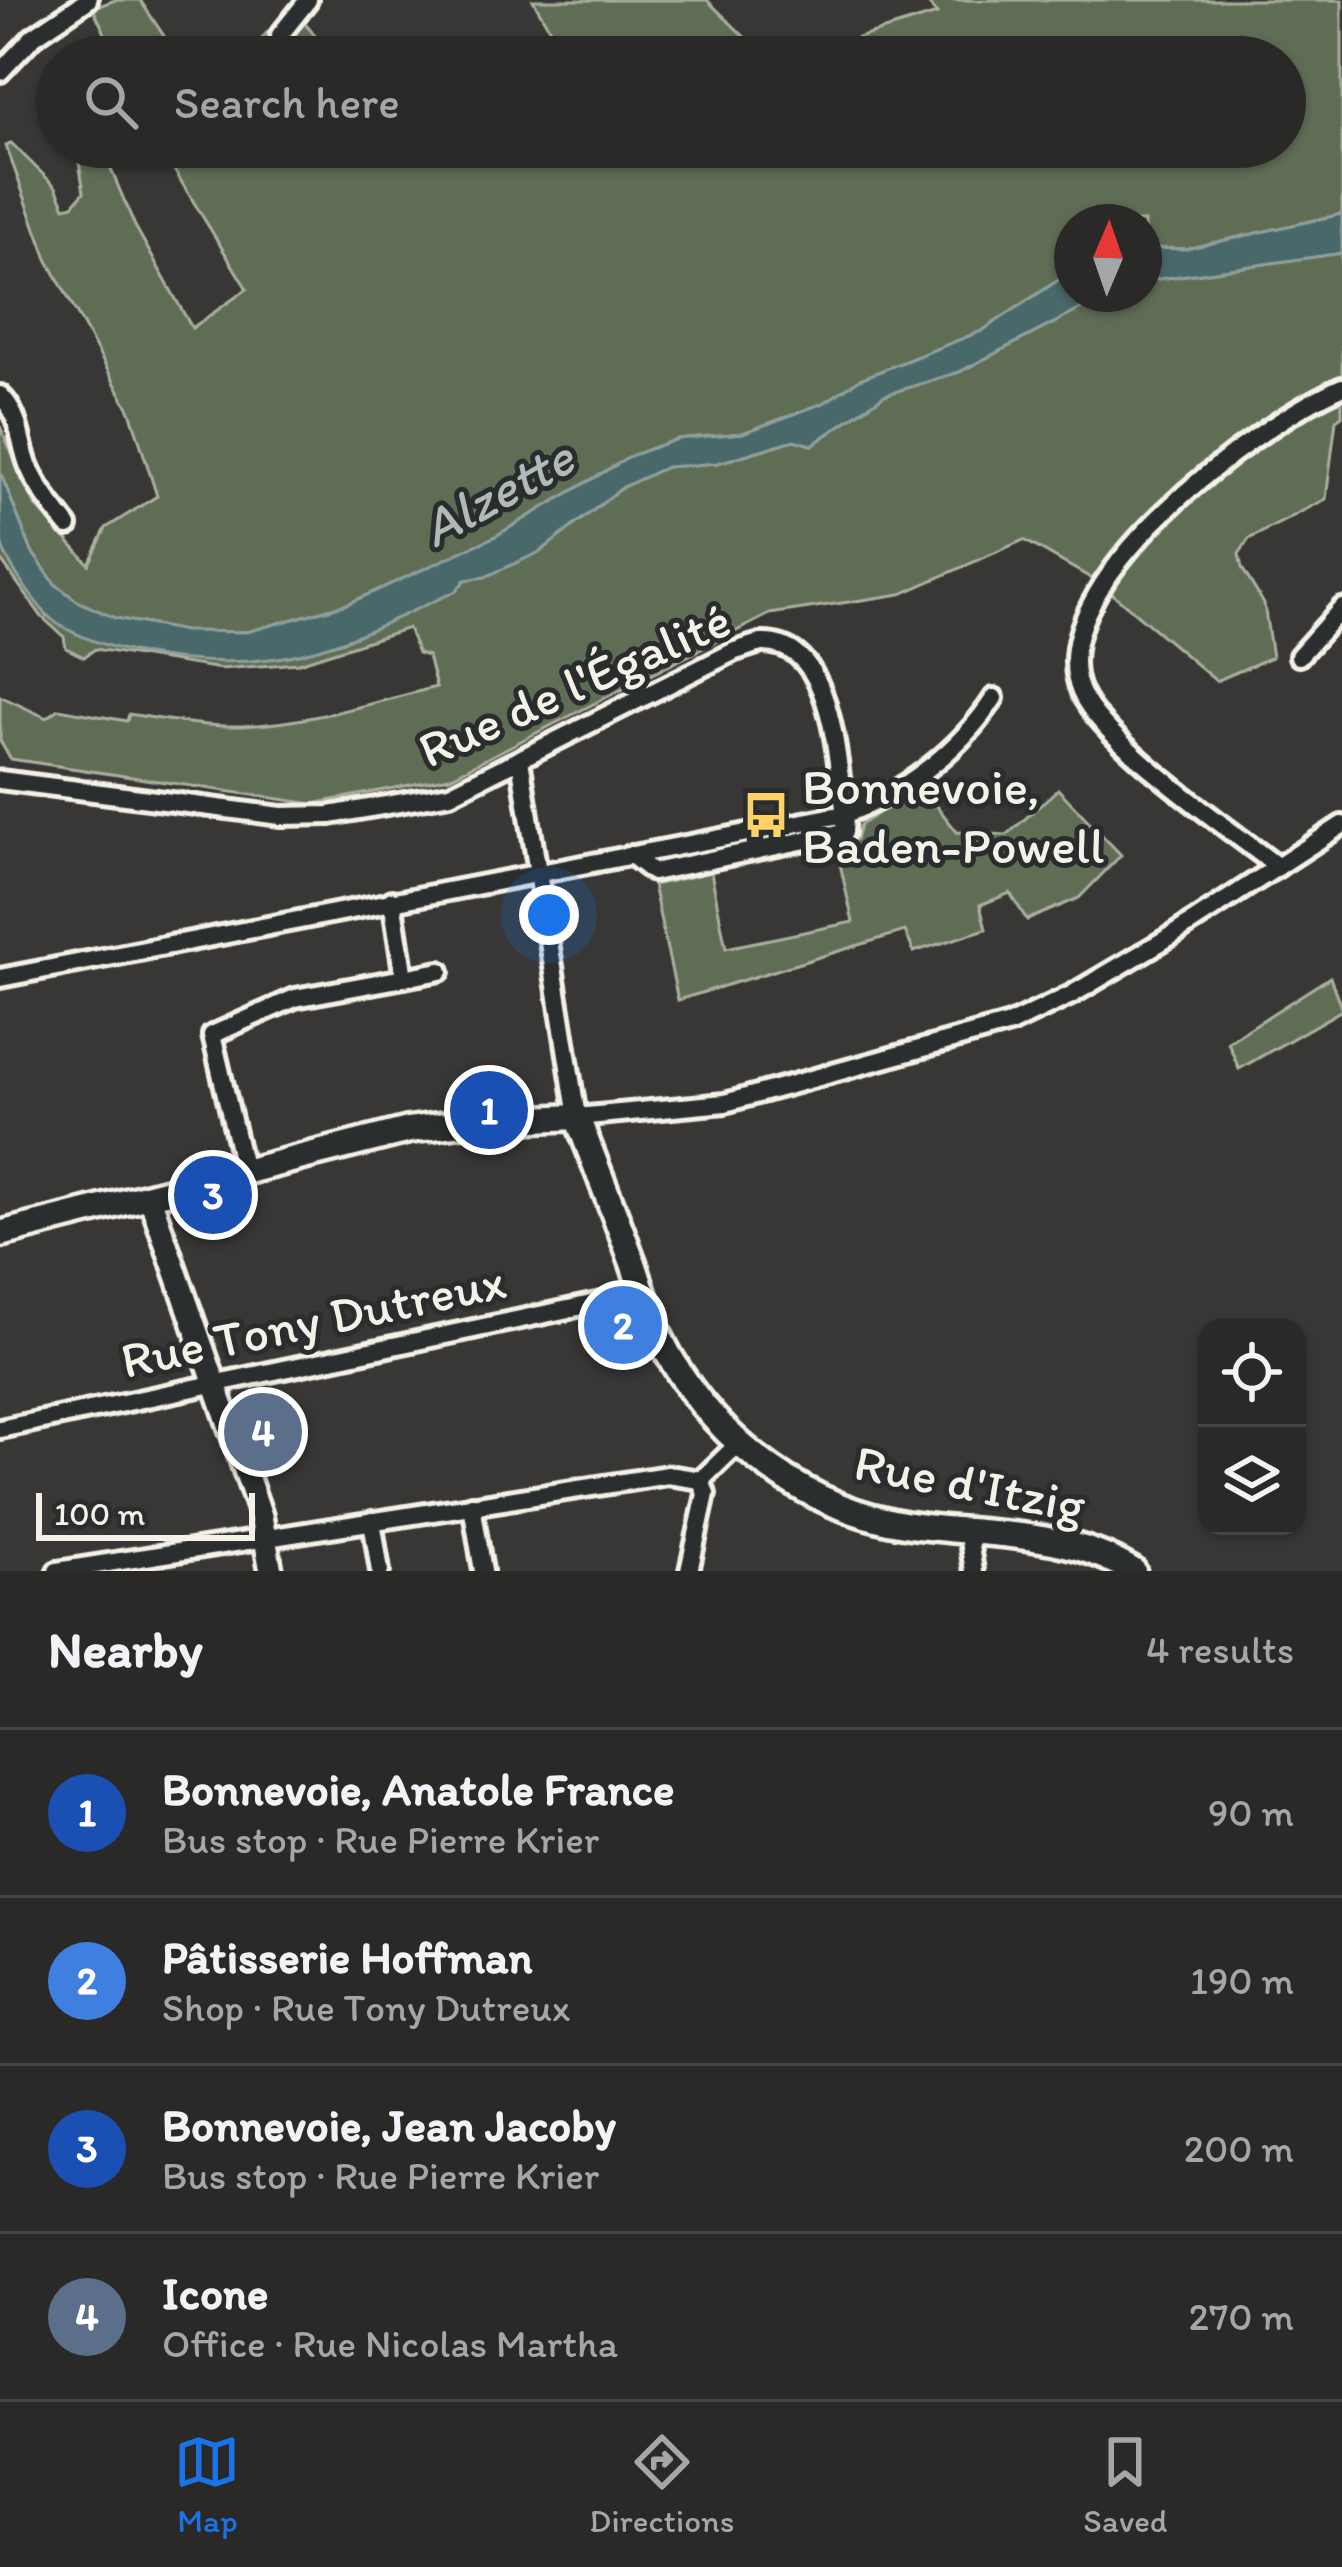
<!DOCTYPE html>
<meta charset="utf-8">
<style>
body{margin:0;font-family:Itim,sans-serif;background:#363534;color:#f1f3f6}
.controls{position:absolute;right:36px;bottom:36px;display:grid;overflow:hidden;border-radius:24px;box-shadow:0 3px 9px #0004}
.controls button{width:108px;height:108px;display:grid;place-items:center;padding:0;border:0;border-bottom:3px solid #464545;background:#2a2928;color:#f1f3f6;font:60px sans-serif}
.compass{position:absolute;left:1054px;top:204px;width:108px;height:108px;border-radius:50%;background:#2a2928;box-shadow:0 3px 9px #0004;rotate:2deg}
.scale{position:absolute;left:36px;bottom:30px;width:219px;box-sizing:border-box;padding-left:12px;border:6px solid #f4f1e8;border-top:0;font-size:33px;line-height:42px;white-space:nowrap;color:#f4f1e8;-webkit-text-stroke:9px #2a2d2e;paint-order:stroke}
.you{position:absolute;left:549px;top:915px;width:42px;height:42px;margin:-30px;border:9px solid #fff;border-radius:50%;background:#1a73e8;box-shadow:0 0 0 18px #1a73e833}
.badge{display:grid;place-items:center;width:78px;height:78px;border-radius:50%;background:#1a73e8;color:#fff;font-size:39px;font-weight:700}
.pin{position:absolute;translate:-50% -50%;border:6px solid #fff;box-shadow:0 3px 12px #0006}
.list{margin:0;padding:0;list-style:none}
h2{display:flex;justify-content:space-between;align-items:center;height:156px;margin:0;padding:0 48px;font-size:51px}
h2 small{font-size:39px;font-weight:400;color:#a5a6a8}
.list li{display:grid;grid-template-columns:78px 1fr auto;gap:36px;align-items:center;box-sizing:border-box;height:168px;padding:0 48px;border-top:3px solid #464545}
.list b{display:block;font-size:45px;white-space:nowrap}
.list p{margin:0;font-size:39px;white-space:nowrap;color:#a5a6a8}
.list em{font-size:39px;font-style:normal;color:#a5a6a8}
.icon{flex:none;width:66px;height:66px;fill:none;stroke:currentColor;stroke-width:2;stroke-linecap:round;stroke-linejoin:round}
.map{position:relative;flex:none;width:1342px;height:1571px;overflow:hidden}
.search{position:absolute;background:#2a2928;box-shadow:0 3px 9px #0004;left:36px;right:36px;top:36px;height:132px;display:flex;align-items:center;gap:30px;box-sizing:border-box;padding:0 42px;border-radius:66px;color:#a5a6a8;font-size:45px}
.sheet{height:828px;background:#2a2928}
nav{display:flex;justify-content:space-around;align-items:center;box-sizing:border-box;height:168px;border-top:3px solid #464545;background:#2a2928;font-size:33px;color:#a5a6a8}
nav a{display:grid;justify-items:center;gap:6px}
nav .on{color:#1a73e8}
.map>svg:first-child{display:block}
.green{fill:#606d54;stroke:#aaaf9e;stroke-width:3}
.water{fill:#4a686b;stroke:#8e9f9d;stroke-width:3}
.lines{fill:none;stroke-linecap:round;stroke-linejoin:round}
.minor-casing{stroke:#f4f1e8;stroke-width:26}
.tertiary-casing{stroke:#f4f1e8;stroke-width:30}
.secondary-casing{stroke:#f4f1e8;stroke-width:33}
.minor{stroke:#2a2d2e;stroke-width:16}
.tertiary{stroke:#2a2d2e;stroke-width:21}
.secondary{stroke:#2a2d2e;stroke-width:24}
.labels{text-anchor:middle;stroke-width:10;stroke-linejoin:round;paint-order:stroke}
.street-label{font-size:51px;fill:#f4f1e8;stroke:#2a2d2e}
.poi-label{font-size:51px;fill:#f4f1e8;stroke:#2a2d2e;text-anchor:start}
.water-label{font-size:54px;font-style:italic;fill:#b0bab6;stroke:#2a2d2e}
</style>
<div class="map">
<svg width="1342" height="1571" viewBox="0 0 1342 1571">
<rect width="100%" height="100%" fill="#383736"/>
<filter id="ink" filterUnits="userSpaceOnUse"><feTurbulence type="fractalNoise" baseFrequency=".00833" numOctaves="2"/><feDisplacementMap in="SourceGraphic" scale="24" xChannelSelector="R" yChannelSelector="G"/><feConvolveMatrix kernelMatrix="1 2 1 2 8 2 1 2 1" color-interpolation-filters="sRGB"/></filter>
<g filter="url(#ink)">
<!-- green -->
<g class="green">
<path d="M 115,0 L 140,0 L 178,57 L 116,57 L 93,8 Z"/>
<path d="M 533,0 L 707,0 L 758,50 L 815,51 L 937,14 L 925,0 L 1342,0 L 1342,214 L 1186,249 L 1144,248 L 1144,222 L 1072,222 L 1072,271 L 982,331 L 860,379 L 824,403 L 743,433 L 677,439 L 633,455 L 494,537 L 347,604 L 247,632 L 184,631 L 115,618 L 77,601 L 55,584 L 32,552 L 0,472 L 0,426 L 35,505 L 89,564 L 106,528 L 157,496 L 130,411 L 47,259 L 6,146 L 11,143 L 56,187 L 65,207 L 73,205 L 84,192 L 78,156 L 102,148 L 135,226 L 192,328 L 247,289 L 160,147 L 515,147 L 526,159 L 541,147 L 1285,147 L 1285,57 L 566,57 Z"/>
<path d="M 302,20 L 333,57 L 253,57 L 250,53 L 268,31 L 284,43 Z"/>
<path d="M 1342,253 L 1342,416 L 1336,420 L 1326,499 L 1249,539 L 1239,554 L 1242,568 L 1264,604 L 1272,657 L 1216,681 L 1101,584 L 1024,540 L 901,594 L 770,614 L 450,777 L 313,804 L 11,759 L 0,741 L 0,696 L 47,718 L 59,709 L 127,721 L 129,714 C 167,720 204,727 242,726 C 308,723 373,703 436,687 L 428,656 L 418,653 L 408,628 L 299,663 L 221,669 L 95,649 L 84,657 L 66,648 L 64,637 L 42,617 L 0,559 L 0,542 L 47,616 L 136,652 L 222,662 L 298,654 L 344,641 L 456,591 L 465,580 L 540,552 L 623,487 L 666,467 L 718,463 L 794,440 L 812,445 L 884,395 L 959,372 L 1110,294 L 1144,294 L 1144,281 Z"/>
<path d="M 921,786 L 957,832 L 1007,835 L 1058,789 L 1121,855 L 1079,898 L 1027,920 L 1010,893 L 980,905 L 986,929 L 914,952 L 905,931 L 678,1000 L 653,885 L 711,872 L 726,948 L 853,922 L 836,846 L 856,839 L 860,825 Z"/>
<path d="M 1330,977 L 1342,1010 L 1239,1069 L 1228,1042 Z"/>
</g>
<!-- water -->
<g class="water">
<path d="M 1342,214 L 1342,253 L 1144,281 L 1144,248 L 1186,249 Z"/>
<path d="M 1072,271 L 1072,294 L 1110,294 L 959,372 L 884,395 L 812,445 L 794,440 L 718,463 L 666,467 L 623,487 L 540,552 L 485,577 L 465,580 L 456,591 C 406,613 356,640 303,653 C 233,670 125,662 61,626 C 42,616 9,566 2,546 C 0,525 0,494 0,472 L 32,552 L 55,584 L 77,601 L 115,618 L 184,631 L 247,632 L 347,604 L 494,537 L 633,455 L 677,439 L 743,433 L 824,403 L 860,379 L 982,331 Z"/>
</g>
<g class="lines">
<defs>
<g id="minor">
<path d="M 280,35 L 308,0"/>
<path d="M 0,72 L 33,37 L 88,0"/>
<path d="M 0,395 C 21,414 19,444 29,467 C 39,490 53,507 68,526"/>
<path d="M 1299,656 L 1342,608"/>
<path d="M 520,760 L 577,1117 L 725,1103 L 1010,1024 L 1071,995 L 1171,936 L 1342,825"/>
<path d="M 0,780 L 281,816 L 330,815 L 450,794 L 735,651 C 743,649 754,644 762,643 C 835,641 836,763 845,814 L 844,832 L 653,872 L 631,855"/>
<path d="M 1278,867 C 1230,829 1103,743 1081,692 C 1036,586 1258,423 1342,387"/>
<path d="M 0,978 L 845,814 C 902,795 961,749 994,698"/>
<path d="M 404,978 L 440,971"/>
<path d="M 244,1171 L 212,1035 L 295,998 L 404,978 L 392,900"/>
<path d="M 0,1429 L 644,1293"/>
<path d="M 472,1505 L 483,1571"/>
<path d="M 372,1521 L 380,1571"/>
<path d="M 967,1529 L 974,1571"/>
<path d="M 57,1571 L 668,1475 L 701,1480"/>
<path d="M 689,1571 L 706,1494 L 701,1480 L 739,1443"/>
</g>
<path id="tertiary" d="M 149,1195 L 261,1516 L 271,1571"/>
<path id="secondary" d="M 0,1234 L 409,1130 L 468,1122 L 577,1117 C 596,1166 615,1214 633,1263 C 644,1295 653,1328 670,1357 C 721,1446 809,1510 910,1525 C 988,1536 1063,1529 1133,1571"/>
</defs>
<!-- minor casing -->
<use href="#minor" class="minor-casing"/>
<!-- tertiary casing -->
<use href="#tertiary" class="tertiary-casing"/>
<!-- secondary casing -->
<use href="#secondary" class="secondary-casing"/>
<!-- minor -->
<use href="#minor" class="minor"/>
<!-- tertiary -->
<use href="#tertiary" class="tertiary"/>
<!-- secondary -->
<use href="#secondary" class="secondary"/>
</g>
</g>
<!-- icons -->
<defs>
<symbol id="bus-bare" viewBox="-9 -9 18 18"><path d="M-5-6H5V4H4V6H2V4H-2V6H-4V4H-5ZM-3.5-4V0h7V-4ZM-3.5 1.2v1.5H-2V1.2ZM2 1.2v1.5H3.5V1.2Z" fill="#ffd166" stroke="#2a2d2e" stroke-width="2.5" paint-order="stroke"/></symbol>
</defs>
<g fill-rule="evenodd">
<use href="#bus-bare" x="733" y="782" width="66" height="66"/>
</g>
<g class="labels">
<!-- street labels -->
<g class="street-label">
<text transform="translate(574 684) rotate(-24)" y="18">Rue de l'Égalité</text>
<text transform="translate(313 1320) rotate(-12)" y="18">Rue Tony Dutreux</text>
<text transform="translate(970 1483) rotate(11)" y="18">Rue d'Itzig</text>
</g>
<!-- poi labels -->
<g class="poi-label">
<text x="802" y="804">Bonnevoie,<tspan x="802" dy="59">Baden-Powell</tspan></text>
</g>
<!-- water labels -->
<g class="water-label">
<text transform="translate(497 492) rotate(-29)" y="19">Alzette</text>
</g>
</g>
</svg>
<div class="controls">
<button><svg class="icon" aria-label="locate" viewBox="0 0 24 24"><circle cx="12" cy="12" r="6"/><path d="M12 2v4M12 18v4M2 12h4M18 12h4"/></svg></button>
<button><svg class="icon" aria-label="layers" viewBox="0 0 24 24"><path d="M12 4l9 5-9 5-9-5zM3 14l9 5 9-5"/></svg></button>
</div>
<svg class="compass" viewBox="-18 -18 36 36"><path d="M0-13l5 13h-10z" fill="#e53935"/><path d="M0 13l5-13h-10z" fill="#a5a6a8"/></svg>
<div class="scale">100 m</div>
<div class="you"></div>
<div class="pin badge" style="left:489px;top:1110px;background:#1a4fb4">1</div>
<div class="pin badge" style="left:623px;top:1325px;background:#3f7fe0">2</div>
<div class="pin badge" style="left:213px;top:1195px;background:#1a4fb4">3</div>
<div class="pin badge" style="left:263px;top:1432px;background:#5c6f8a">4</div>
<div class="search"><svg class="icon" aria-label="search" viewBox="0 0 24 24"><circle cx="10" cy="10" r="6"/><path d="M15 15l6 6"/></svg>Search here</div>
</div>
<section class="sheet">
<h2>Nearby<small>4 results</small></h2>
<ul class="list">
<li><span class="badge" style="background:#1a4fb4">1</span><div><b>Bonnevoie, Anatole France</b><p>Bus stop · Rue Pierre Krier</p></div><em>90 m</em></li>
<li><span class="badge" style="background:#3f7fe0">2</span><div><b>Pâtisserie Hoffman</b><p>Shop · Rue Tony Dutreux</p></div><em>190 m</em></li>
<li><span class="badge" style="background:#1a4fb4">3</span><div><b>Bonnevoie, Jean Jacoby</b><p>Bus stop · Rue Pierre Krier</p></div><em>200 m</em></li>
<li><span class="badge" style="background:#5c6f8a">4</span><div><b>Icone</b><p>Office · Rue Nicolas Martha</p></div><em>270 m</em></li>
</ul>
</section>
<nav>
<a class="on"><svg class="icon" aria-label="map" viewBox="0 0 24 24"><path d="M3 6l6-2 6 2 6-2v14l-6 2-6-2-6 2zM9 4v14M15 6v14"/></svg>Map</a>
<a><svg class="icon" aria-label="directions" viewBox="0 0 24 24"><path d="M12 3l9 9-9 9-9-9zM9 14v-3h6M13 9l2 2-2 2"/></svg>Directions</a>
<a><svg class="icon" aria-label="saved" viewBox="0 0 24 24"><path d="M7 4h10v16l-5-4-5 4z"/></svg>Saved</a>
</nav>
